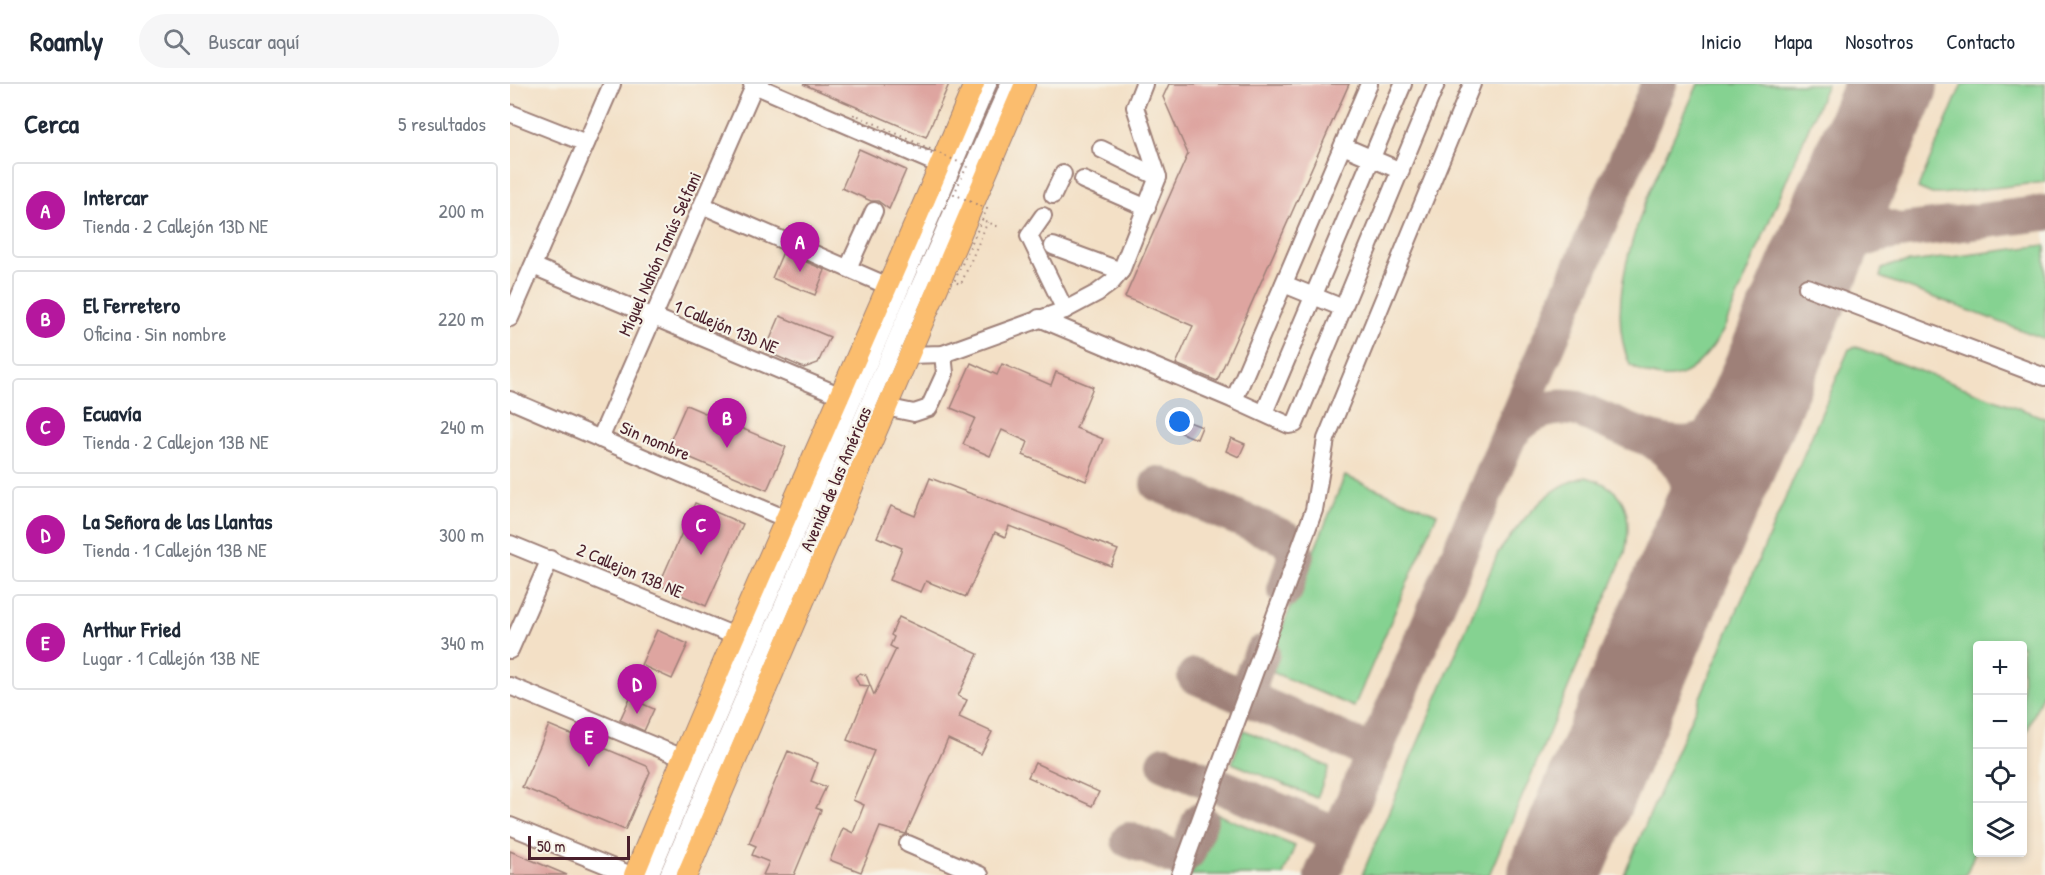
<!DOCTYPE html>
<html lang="es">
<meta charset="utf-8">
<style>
body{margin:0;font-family:"Patrick Hand",sans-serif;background:#f6f6f7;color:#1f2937}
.controls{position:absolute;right:18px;bottom:18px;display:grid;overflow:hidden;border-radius:6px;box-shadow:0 3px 9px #0003}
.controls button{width:54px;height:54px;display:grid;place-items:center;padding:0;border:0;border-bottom:2px solid #e0e1e3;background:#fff;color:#1f2937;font:30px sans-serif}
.scale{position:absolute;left:18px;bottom:15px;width:102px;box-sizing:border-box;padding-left:6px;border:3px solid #4a1f2b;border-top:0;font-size:16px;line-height:21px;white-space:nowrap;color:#4a1f2b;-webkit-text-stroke:4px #f7f3e8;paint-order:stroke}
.you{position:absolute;left:670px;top:338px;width:21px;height:21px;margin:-15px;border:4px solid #fff;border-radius:50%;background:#1a73e8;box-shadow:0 0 0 9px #1a73e833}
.badge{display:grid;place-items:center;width:39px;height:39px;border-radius:50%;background:#b5179e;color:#fff;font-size:20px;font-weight:700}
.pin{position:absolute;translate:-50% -50px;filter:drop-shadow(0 2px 3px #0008)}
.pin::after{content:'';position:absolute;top:32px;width:21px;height:18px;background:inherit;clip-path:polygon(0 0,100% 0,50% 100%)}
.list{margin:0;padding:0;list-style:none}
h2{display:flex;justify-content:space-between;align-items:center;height:78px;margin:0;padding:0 24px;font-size:26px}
h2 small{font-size:20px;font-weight:400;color:#747a83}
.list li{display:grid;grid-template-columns:39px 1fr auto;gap:18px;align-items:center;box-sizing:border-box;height:96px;margin:0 12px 12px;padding:0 12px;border:2px solid #e0e1e3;border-radius:6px}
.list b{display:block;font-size:22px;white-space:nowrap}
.list p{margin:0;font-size:20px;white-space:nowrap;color:#747a83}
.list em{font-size:20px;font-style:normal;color:#747a83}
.icon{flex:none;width:33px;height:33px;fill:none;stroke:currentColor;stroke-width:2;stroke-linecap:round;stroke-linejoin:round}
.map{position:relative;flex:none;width:1535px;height:791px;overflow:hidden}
header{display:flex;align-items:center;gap:36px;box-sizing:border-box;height:84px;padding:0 30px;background:#fff;border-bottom:2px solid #e0e1e3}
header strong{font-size:28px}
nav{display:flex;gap:33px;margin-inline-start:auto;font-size:21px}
.search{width:420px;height:54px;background:#f6f6f7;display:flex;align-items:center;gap:15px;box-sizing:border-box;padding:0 21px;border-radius:33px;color:#747a83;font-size:22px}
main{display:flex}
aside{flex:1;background:#fff}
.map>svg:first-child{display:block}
.green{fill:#85d291;stroke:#68785e;stroke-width:1.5}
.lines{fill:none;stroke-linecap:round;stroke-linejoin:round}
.taxiway{stroke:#9e8078;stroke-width:36}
.runway{stroke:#9e8078;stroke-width:92}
.building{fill:#dea5a0}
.minor-casing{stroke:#9e8078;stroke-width:20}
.major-casing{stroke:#9e8078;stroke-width:22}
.path{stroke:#9e8078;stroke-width:2;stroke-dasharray:1.5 4.5;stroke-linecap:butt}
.minor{stroke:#fff;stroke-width:16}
.major{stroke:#fbbd6e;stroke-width:20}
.path-bridge{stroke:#9e8078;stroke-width:2;stroke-dasharray:1.5 4.5;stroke-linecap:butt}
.labels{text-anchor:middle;stroke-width:4.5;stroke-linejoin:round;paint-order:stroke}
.street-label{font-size:18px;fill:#4a1f2b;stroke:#f7f3e8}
</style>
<header>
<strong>Roamly</strong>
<div class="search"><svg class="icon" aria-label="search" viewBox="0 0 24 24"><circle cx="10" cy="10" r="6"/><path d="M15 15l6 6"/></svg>Buscar aquí</div>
<nav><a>Inicio</a><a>Mapa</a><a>Nosotros</a><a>Contacto</a></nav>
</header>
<main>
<aside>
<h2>Cerca<small>5 resultados</small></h2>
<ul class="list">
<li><span class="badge">A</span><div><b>Intercar</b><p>Tienda · 2 Callejón 13D NE</p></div><em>200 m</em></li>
<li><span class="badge">B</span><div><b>El Ferretero</b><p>Oficina · Sin nombre</p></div><em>220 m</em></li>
<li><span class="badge">C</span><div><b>Ecuavía</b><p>Tienda · 2 Callejon 13B NE</p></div><em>240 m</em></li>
<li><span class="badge">D</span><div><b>La Señora de las Llantas</b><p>Tienda · 1 Callejón 13B NE</p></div><em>300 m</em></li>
<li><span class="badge">E</span><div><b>Arthur Fried</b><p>Lugar · 1 Callejón 13B NE</p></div><em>340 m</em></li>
</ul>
</aside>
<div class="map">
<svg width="1535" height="791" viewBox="0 0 1535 791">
<rect width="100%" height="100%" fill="#f7f3e8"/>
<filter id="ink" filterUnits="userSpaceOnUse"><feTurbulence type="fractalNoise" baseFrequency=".0167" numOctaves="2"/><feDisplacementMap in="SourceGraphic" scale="12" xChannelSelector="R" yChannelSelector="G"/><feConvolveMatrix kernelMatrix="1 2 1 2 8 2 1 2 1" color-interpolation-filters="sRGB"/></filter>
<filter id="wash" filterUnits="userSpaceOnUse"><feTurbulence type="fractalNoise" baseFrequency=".008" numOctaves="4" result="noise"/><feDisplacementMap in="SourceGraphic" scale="24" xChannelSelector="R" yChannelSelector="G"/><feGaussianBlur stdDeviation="1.35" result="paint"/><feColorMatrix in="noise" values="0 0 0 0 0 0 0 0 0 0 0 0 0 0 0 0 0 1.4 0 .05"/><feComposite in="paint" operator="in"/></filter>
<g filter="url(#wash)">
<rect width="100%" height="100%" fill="#f3e0c6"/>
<!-- green -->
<g class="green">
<path d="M 1188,0 L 1317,0 L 1213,247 C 1189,286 1165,309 1120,281 C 1084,201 1155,75 1188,0 Z"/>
<path d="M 1452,0 L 1535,0 L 1535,98 L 1431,110 L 1422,110 L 1408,104 Z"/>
<path d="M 1535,161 L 1535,255 L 1370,193 L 1372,185 L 1385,180 Z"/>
<path d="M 1346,263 L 1535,334 L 1535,604 L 1513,657 L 1512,562 L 1468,562 L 1467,763 L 1456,791 L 1114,791 L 1339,265 Z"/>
<path d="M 835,392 L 927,430 L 844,623 L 755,585 Z"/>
<path d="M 1076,393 C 1117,404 1123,431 1115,469 L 979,791 L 852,791 L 988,469 C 1009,440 1039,399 1076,393 Z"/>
<path d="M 734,646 L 819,683 L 807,714 L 722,679 Z"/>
<path d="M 702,728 L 785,762 L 773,791 L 678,791 Z"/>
</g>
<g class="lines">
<!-- taxiway -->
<g class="taxiway">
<path d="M 1348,83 C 1340,118 1354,141 1390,147 L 1535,129"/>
<path d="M 1297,203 C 1317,165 1349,153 1390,147"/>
<path d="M 1002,348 C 1020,328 1041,320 1068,325 C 1157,363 1194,390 1258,295"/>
<path d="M 1145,358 C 1188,385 1189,432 1180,476"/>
<path d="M 648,400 L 777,455 L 786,471 L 775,506"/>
<path d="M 685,592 L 864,669"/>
<path d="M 749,619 C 731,607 746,585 752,569"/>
<path d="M 655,679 L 829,752"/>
<path d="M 619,756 L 670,775 L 678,768 L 690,736"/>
<path d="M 812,791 L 1149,0"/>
</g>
<!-- runway -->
<path class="runway" d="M 1044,791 L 1382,0"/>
</g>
<g id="blocks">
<!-- building -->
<g class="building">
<path d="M 293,0 L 439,0 L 416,53 Z"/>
<path d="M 659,0 L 839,0 L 707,297 L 666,280 L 683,242 L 615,213 L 678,70 L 653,13 Z"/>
<path d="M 349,65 L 396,86 L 379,125 L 368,117 L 361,117 L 332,104 Z"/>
<path d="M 273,168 L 315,186 L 305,211 L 262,194 Z"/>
<path d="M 270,232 L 320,253 L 308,279 L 294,284 L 255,267 Z"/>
<path d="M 461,279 L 487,291 L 492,280 L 541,301 L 546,288 L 583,303 L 566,344 L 593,355 L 576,397 L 513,371 L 518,358 L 492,346 L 480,372 L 453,360 L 465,334 L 441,324 Z"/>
<path d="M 176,321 L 276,363 L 257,406 L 157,364 Z"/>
<path d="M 674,336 L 692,343 L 687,355 L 669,348 Z"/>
<path d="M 721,354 L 735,360 L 729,373 L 716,367 Z"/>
<path d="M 420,394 L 608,466 L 601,482 L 499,442 L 495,453 L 485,448 L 456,513 L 416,497 L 411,508 L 380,496 L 392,464 L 367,453 L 381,422 L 405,432 Z"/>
<path d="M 185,419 L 233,440 L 196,522 L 149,501 Z"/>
<path d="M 389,533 L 468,570 L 448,612 L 457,616 L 449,633 L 482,648 L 471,670 L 438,655 L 396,750 L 370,743 L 351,788 L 320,776 L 333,744 L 343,749 L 354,721 L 343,716 L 364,667 L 337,656 L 359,602 L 349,601 L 345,593 L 350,589 L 356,591 L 364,611 L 386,565 L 380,562 L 384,553 L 381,551 Z"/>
<path d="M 147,546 L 178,560 L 162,595 L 131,581 Z"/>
<path d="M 120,614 L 144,625 L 134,647 L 110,636 Z"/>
<path d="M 39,641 L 137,682 L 140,688 L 115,746 L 12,703 Z"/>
<path d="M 278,667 L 308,679 L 301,697 L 316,703 L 306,724 L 311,726 L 284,791 L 253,791 L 259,778 L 242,771 L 246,762 L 239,759 Z"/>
<path d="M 525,679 L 589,708 L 582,722 L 518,693 Z"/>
<path d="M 0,767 L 57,791 L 0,791 Z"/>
</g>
</g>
</g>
<g filter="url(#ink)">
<use href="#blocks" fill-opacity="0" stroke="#9e8078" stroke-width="1.5"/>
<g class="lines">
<defs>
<g id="minor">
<path d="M 242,0 L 430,81"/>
<path d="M 859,0 L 724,316 L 779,341 L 785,340 L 926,0"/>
<path d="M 0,29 L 76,59"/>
<path d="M 833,62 L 891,87"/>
<path d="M 591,65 L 648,93"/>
<path d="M 573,96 L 637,124"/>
<path d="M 543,111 L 553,90"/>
<path d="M 194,122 L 378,202"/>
<path d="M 533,132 L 519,152 L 555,226"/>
<path d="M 543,162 L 611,187"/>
<path d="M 23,182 L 329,311"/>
<path d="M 338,184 L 364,127"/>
<path d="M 774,200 L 833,224"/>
<path d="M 1297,203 L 1535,293"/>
<path d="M 0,234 L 102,0"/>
<path d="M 529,234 L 724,316"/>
<path d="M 398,271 L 433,270 L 555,226 L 587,209 L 602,198 L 611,187 L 648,93 L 625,23 L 634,0"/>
<path d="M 0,316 L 274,434"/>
<path d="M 375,323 L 404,329 L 419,324 L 435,289 L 433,270"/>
<path d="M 754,329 L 893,0"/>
<path d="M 90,355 C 141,236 194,119 245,0"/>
<path d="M 0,460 L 225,552"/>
<path d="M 0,566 L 40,475"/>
<path d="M 0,602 L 173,674"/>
<path d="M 0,742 L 121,791"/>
<path d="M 398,760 L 470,791"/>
<path d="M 140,791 L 478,0"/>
<path d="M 158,791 L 397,230 L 499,0"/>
<path d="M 670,791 L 804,426 L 816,355 L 962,0"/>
</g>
<g id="major">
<path d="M 124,791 C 232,525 353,265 464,0"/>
<path d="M 177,791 L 515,0"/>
</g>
</defs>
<!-- minor casing -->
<use href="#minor" class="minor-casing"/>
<!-- major casing -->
<use href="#major" class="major-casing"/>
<!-- path -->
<g class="path">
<path d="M 475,137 L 489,143"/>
<path d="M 475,144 L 478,138"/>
</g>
<!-- minor -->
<use href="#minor" class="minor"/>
<!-- major -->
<use href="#major" class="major"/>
<!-- path-bridge -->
<path class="path-bridge" d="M 422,70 L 343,35 L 344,30 L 457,82 L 444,110 L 477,125 L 444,198 L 451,200 L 475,144"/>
</g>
</g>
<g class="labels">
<!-- street labels -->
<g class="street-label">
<text transform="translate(150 170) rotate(-66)" y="6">Miguel Nahón Tanús Selfani</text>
<text transform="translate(216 243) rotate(23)" y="6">1 Callejón 13D NE</text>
<text transform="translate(145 357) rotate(23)" y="6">Sin nombre</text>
<text transform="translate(326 395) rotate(-67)" y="6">Avenida de las Américas</text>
<text transform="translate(120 487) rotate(23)" y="6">2 Callejon 13B NE</text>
</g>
</g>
</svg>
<div class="controls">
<button>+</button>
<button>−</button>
<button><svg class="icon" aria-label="locate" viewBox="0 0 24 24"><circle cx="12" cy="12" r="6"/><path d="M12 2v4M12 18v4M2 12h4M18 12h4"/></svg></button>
<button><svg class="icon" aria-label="layers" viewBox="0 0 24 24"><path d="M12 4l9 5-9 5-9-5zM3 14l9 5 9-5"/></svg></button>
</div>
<div class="scale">50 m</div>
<div class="you"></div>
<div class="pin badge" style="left:290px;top:188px">A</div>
<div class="pin badge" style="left:217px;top:364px">B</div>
<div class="pin badge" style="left:191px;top:471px">C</div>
<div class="pin badge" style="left:127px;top:630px">D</div>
<div class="pin badge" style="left:79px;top:683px">E</div>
</div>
</main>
